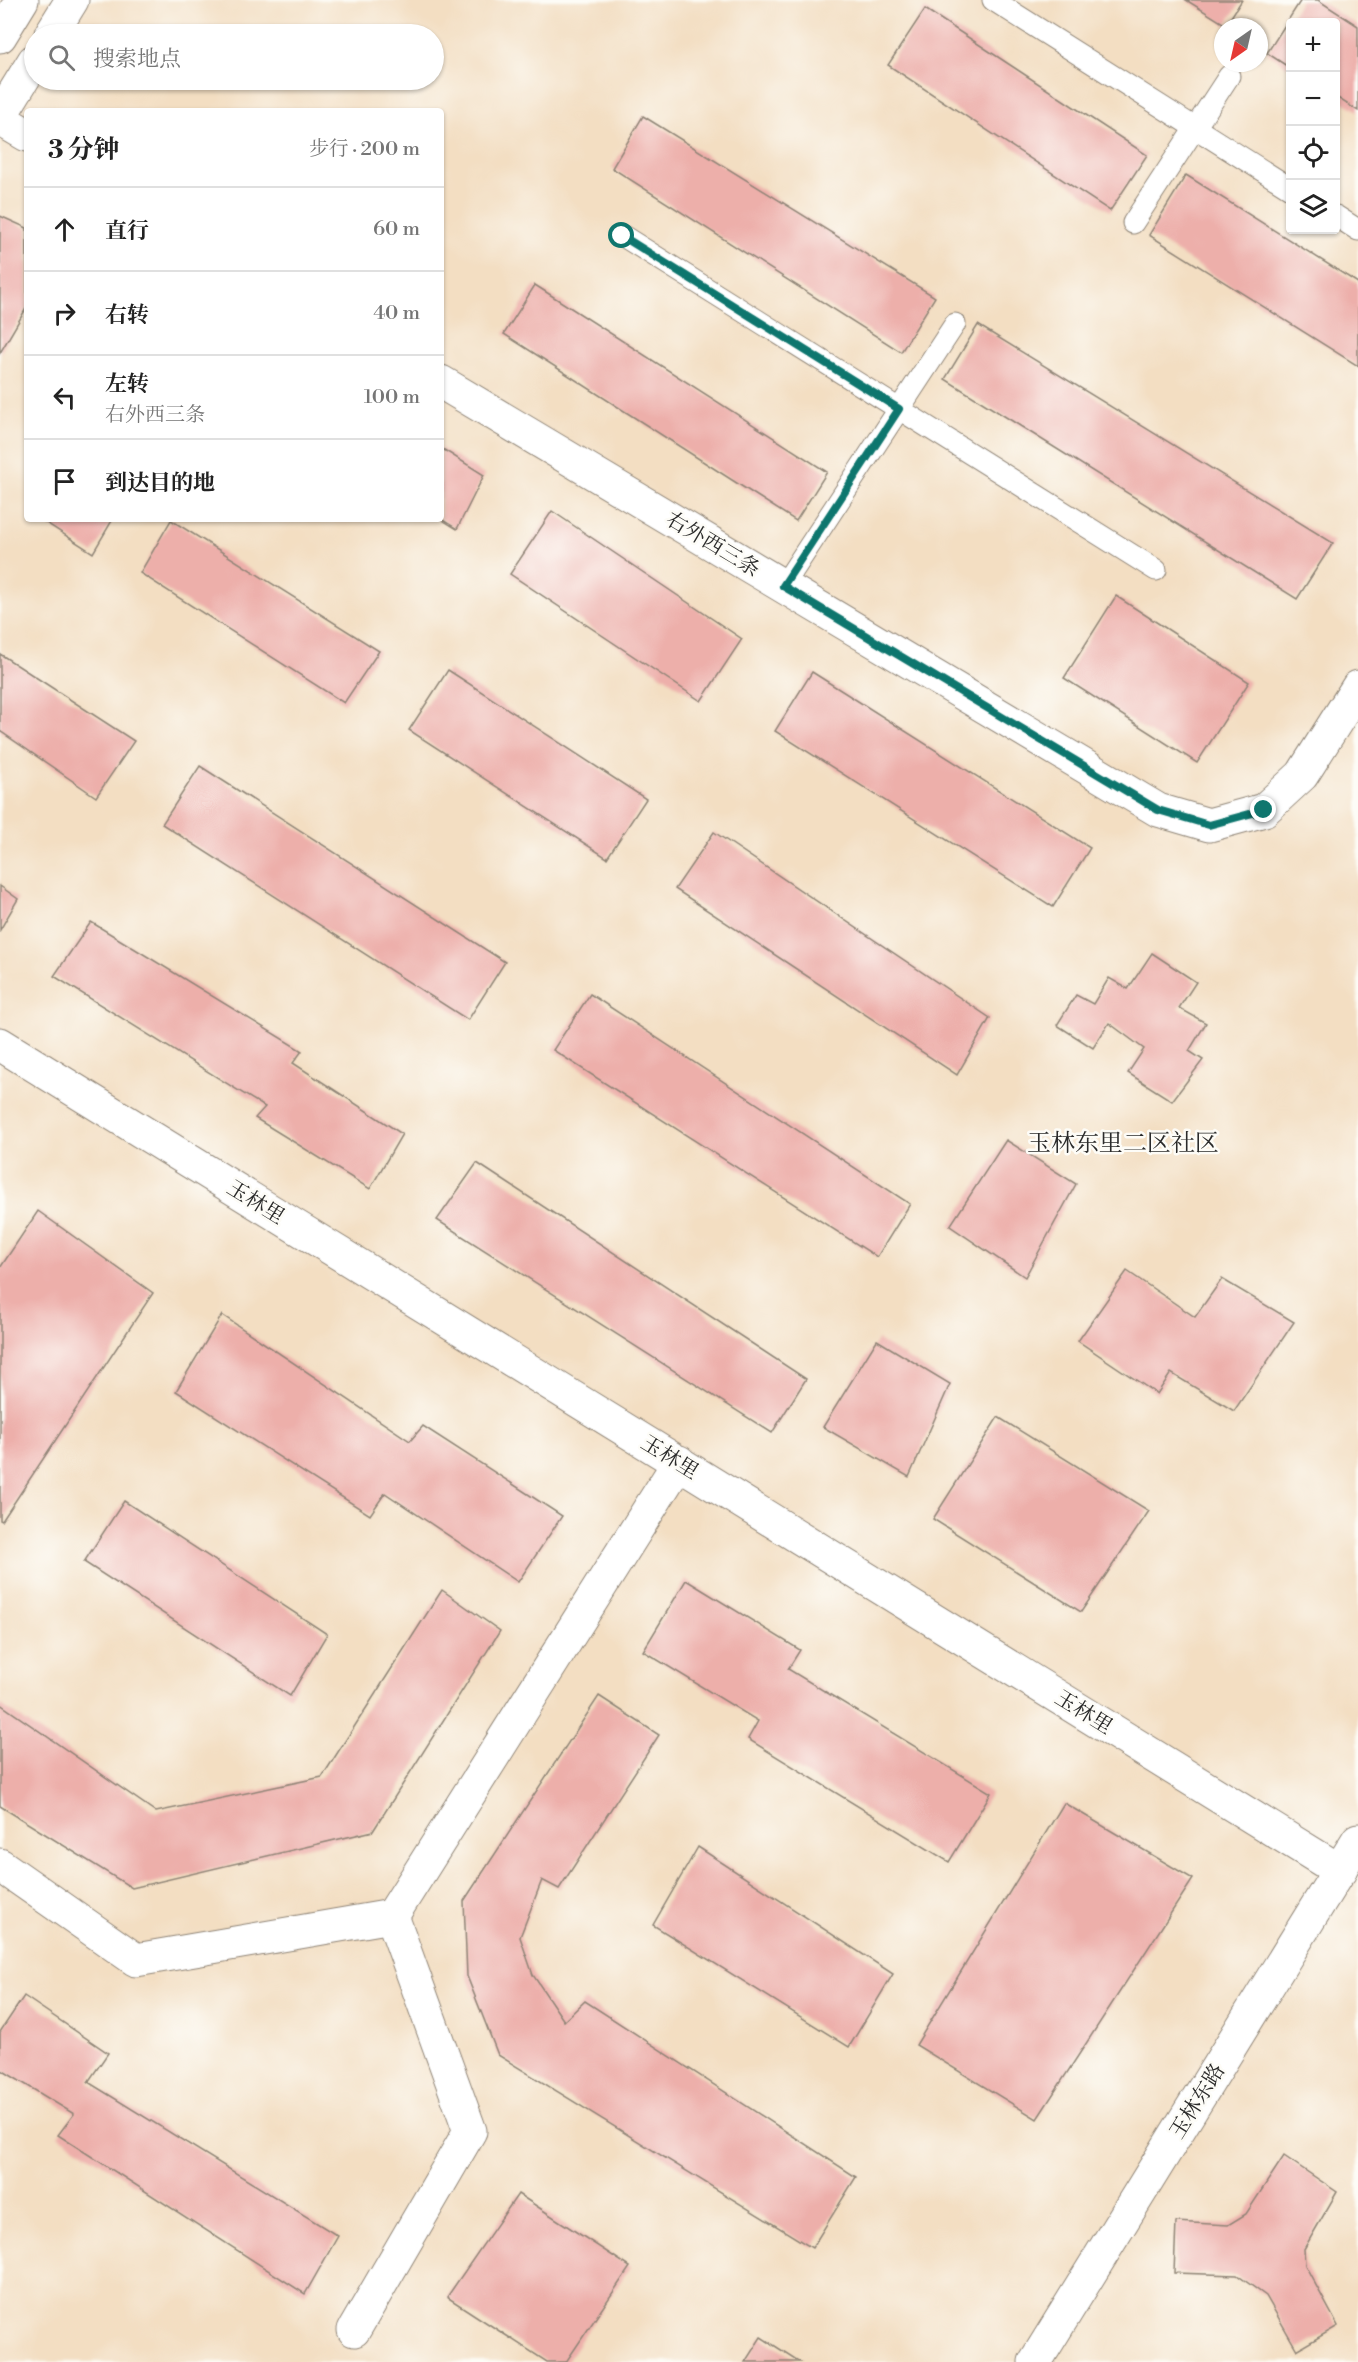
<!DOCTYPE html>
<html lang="zh">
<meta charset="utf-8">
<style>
body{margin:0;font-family:"Libre Bodoni","Noto Serif SC",serif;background:#f6f6f6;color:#222}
.controls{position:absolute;right:18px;top:18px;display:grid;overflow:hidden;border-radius:6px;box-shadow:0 2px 4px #0004}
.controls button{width:54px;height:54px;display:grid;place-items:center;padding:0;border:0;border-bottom:2px solid #e0e0e0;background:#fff;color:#222;font:30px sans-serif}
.compass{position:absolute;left:1214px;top:18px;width:54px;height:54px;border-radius:50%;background:#fff;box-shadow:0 2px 4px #0004;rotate:214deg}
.stop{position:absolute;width:18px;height:18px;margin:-14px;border:4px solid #0f766e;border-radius:50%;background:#fff}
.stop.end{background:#0f766e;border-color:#fff;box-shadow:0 2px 6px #0008}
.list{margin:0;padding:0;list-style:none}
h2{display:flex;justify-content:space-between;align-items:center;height:78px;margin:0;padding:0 24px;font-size:26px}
h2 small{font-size:20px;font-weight:400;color:#767676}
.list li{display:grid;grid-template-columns:39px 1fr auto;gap:18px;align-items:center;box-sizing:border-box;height:84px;padding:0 24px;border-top:2px solid #e0e0e0}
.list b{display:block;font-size:22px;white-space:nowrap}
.list p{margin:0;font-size:20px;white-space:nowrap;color:#767676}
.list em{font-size:20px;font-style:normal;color:#767676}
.icon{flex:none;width:33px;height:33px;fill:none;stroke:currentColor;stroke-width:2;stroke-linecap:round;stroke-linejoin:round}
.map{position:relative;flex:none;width:1358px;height:2362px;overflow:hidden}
.search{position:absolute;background:#fff;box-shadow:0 2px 4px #0004;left:24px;top:24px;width:420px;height:66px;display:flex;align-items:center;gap:15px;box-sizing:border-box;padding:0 21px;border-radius:33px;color:#767676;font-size:22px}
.panel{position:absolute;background:#fff;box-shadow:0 2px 4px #0004;left:24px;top:108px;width:420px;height:414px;border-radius:6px}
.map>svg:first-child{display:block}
.building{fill:#edafaa}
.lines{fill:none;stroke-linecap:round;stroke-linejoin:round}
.lane-casing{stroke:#8f8476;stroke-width:23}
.street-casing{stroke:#8f8476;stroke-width:35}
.secondary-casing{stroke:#8f8476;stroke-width:35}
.lane{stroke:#fff;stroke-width:21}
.street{stroke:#fff;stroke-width:33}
.secondary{stroke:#fff;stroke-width:33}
.route{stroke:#0f766e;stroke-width:8}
.labels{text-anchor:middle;stroke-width:5;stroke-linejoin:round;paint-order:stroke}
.street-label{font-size:21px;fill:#2b2b2b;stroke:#fdfcf7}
.quarter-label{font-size:24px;fill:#2b2b2b;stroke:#fdfcf7}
</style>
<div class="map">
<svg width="1358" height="2362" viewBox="0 0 1358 2362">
<rect width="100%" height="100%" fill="#fdfcf7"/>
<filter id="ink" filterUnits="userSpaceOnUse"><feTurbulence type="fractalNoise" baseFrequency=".0167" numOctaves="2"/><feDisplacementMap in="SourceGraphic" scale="12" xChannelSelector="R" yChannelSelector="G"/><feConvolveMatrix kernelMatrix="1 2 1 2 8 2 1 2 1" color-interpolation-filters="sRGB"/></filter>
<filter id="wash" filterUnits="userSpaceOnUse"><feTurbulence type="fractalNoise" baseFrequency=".008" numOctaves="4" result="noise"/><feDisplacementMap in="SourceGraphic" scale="24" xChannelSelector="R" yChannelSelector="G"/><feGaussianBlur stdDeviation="1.35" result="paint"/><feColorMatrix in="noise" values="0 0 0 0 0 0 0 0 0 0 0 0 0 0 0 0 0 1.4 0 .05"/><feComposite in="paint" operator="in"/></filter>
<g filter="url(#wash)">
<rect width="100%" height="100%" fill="#f3dec2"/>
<g id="blocks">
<!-- building -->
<g class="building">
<path d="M 1186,0 L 1242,0 L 1226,25 Z"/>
<path d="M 1301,0 L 1318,0 L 1358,26 L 1358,111 L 1336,97 L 1336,22 L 1290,22 L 1290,68 L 1267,53 Z"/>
<path d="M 925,9 L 1147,155 L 1110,211 L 888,65 Z"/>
<path d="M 643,116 L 935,297 L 901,352 L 612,168 Z"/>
<path d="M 1186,175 L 1358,283 L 1358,366 L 1149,235 Z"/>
<path d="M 0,216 L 27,228 L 27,307 L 0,353 Z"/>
<path d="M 535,285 L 827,472 L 796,521 L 504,334 Z"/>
<path d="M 978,325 L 1333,543 L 1297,599 L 945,379 Z"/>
<path d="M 441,448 L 484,475 L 457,529 L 441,519 Z"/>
<path d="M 552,511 L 742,639 L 701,701 L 510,574 Z"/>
<path d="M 40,519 L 113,519 L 93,553 Z"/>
<path d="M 171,520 L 379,651 L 344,703 L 140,573 Z"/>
<path d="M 1116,596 L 1249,682 L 1197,763 L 1064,678 Z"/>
<path d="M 0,654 L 134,741 L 96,797 L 0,731 Z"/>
<path d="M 448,670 L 646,799 L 607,858 L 409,730 Z"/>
<path d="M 812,672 L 1090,848 L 1053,907 L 775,731 Z"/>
<path d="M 200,766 L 505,962 L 468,1020 L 162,824 Z"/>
<path d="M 714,832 L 990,1018 L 957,1075 L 675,889 Z"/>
<path d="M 0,886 L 18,899 L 0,930 Z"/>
<path d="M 91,922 L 302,1051 L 293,1063 L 402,1134 L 370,1189 L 255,1118 L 265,1107 L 54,976 Z"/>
<path d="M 1152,953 L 1196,982 L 1179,1008 L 1206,1023 L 1189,1051 L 1203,1060 L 1172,1101 L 1128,1073 L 1144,1049 L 1109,1023 L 1093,1048 L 1057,1025 L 1076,995 L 1093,1004 L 1109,978 L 1128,989 Z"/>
<path d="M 590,994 L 910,1204 L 877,1257 L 553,1050 Z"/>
<path d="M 1006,1140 L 1076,1184 L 1025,1277 L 950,1226 Z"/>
<path d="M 477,1163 L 806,1379 L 772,1433 L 437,1220 Z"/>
<path d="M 38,1211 L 153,1293 L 2,1521 L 0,1520 L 0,1268 Z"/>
<path d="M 1127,1271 L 1195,1317 L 1222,1279 L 1294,1322 L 1234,1411 L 1171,1373 L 1157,1394 L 1078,1341 Z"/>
<path d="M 222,1315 L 410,1441 L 423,1426 L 562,1516 L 518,1582 L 385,1493 L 370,1515 L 176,1391 Z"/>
<path d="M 877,1340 L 950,1384 L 909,1477 L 823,1427 Z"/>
<path d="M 998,1417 L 1149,1511 L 1081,1612 L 933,1519 Z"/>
<path d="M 124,1501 L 327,1634 L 290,1696 L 84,1562 Z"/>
<path d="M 686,1580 L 800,1650 L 788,1669 L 991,1793 L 949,1862 L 748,1739 L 758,1721 L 643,1651 Z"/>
<path d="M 442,1590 L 500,1631 L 373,1831 L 132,1888 L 0,1806 L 0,1704 L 156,1812 L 322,1777 Z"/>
<path d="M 599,1696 L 659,1735 L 559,1889 L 542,1880 L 520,1937 L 533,1975 L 564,2021 L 585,2001 L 856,2177 L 812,2248 L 498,2055 L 467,1976 L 464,1901 Z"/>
<path d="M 1064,1803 L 1193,1879 L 1037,2119 L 916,2045 Z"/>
<path d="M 698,1847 L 893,1974 L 849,2047 L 653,1925 Z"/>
<path d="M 24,1996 L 108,2053 L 88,2082 L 338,2236 L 305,2294 L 58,2135 L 74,2114 L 0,2069 L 0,2032 Z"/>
<path d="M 1284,2156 L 1337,2192 L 1304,2249 L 1305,2265 L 1338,2326 L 1297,2350 L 1266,2296 L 1237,2275 L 1174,2273 L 1176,2222 L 1228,2225 L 1246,2214 Z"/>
<path d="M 518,2194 L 630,2267 L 566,2362 L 547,2362 L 447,2297 Z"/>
<path d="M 761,2337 L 800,2362 L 745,2362 Z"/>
</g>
</g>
</g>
<g filter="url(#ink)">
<use href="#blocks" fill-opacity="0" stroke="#8f8476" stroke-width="1.5"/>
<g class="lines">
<defs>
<g id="lane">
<path d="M 993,0 L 1290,188"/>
<path d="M 1336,216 L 1358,230"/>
<path d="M 1133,223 L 1229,76"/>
<path d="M 623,236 L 1156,570"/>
<path d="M 783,586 L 955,324"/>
</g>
<g id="street">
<path d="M 0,119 L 27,135"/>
<path d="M 441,382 L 1158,810 L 1209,825 L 1264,810 L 1302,775 L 1358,687"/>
<path d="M 0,1044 L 1340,1871"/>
<path d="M 0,1865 L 136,1960 L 392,1916"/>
<path d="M 354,2330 L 470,2131 L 392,1916 L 679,1462"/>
<path d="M 1035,2362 L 1358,1840"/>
</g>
<g id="secondary">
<path d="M 51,34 L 72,0"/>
<path d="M 0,36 L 22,0"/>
<path d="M 0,116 L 34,61"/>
</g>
</defs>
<!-- lane casing -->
<use href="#lane" class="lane-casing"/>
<!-- street casing -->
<use href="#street" class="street-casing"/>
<!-- secondary casing -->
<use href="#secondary" class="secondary-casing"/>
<!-- lane -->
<use href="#lane" class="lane"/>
<!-- street -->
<use href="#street" class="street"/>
<!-- secondary -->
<use href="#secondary" class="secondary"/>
</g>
</g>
<g class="lines" filter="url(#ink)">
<!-- route -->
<path class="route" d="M 622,236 L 899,409 L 783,586 L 1158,810 L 1209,825 L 1264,810"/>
</g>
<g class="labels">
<!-- street labels -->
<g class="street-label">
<text transform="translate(713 544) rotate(31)" y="7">右外西三条</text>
<text transform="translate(256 1202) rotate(32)" y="7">玉林里</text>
<text transform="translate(670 1457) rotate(32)" y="7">玉林里</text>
<text transform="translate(1084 1712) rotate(32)" y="7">玉林里</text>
<text transform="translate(1197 2101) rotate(-58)" y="7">玉林东路</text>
</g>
<!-- quarter labels -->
<g class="quarter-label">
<text x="1123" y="1151">玉林东里二区社区</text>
</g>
</g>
</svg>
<div class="controls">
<button>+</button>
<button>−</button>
<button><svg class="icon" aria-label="locate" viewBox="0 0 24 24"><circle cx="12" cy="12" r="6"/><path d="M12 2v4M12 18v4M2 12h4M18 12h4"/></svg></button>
<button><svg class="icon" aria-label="layers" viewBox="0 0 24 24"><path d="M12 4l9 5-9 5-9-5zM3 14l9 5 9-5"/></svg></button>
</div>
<svg class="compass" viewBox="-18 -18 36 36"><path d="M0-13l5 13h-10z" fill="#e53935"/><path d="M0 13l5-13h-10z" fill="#767676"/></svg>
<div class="stop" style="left:622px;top:236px"></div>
<div class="stop end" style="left:1264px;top:810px"></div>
<div class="search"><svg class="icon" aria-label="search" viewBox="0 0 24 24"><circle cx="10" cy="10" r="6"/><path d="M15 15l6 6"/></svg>搜索地点</div>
<section class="panel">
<h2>3 分钟<small>步行 · 200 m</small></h2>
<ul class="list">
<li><svg class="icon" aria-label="ahead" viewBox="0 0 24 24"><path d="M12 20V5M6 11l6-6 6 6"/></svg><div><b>直行</b></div><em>60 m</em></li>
<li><svg class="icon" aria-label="right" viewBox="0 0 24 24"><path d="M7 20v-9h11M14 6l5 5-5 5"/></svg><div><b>右转</b></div><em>40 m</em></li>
<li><svg class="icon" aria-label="left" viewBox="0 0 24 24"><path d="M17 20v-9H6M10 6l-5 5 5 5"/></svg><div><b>左转</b><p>右外西三条</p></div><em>100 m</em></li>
<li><svg class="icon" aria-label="arrive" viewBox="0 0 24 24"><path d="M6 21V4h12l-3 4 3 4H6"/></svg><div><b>到达目的地</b></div></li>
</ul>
</section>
</div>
